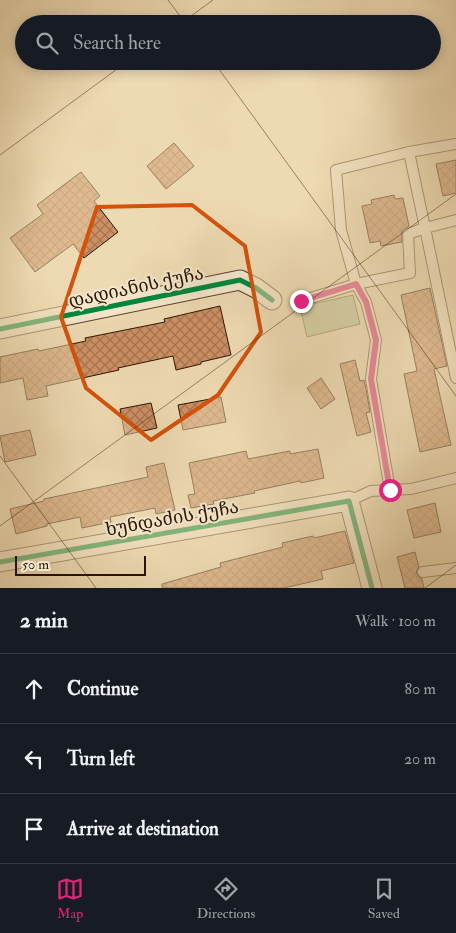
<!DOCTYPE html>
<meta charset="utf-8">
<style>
body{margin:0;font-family:"IM FELL Double Pica","Noto Serif Georgian",serif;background:#20242c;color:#f1f3f6}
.scale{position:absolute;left:15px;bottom:12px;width:131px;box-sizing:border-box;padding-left:5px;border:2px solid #2c1500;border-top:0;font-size:14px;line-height:18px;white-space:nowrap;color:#2c1500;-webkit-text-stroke:4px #f4e7cd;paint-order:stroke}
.stop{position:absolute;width:15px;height:15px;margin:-11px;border:4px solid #db2777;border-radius:50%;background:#fff}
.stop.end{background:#db2777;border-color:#fff;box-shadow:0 1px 5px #0008}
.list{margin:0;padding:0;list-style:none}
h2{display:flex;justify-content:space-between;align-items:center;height:65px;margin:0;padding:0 20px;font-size:21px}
h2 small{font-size:16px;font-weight:400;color:#9ea1a6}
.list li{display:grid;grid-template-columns:32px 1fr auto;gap:15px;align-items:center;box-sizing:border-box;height:70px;padding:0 20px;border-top:1px solid #363941}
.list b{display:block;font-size:19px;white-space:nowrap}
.list em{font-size:16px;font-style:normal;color:#9ea1a6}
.icon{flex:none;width:28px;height:28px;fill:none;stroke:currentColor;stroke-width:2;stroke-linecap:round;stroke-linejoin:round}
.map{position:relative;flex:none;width:456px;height:588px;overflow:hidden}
.search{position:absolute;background:#171b24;box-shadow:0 2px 12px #0003;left:15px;right:15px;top:15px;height:55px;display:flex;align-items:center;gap:12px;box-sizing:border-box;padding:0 18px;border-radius:28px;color:#9ea1a6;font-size:19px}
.sheet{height:275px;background:#171b24}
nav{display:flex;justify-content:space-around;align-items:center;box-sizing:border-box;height:70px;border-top:1px solid #363941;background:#171b24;font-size:14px;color:#9ea1a6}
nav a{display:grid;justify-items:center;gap:2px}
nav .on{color:#db2777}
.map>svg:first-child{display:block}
.green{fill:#b6c08e;stroke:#716a47}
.building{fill:url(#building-cross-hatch);stroke:#2c1500}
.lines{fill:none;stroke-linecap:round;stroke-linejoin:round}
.service-casing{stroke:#5c462c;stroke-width:12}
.minor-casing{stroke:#5c462c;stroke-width:21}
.service{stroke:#f4e7cd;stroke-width:10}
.minor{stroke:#f4e7cd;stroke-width:19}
.cycleway-casing{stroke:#f4e7cd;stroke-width:8}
.cycleway{stroke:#00873e;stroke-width:5}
.route{stroke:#db2777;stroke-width:6}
.marked{fill:none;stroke:#d5520b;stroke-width:4;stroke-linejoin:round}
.ticks{fill:none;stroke:#2c1500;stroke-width:1;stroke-opacity:0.45}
.labels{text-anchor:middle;stroke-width:4;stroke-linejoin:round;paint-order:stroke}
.street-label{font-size:18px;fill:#2c1500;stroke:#f4e7cd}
</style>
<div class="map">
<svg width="456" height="588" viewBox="0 0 456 588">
<defs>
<pattern id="building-cross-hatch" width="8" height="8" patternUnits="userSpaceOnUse" patternTransform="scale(1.25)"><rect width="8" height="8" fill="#cd9064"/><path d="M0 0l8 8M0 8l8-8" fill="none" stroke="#a77450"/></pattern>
</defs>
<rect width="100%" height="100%" fill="#eedab2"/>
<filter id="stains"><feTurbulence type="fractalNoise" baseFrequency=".004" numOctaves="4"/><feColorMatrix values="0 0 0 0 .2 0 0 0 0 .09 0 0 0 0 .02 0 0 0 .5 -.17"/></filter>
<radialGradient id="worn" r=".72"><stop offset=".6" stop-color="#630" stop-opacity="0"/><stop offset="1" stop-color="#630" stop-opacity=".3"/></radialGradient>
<!-- green -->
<path class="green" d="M 353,295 L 360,324 L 307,337 L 300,307 Z"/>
<!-- building -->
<g class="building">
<path d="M 174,143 L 194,166 L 166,189 L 147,166 Z"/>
<path d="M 456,160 L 456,193 L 443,196 L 436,164 Z"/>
<path d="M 81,172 L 100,196 L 94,201 L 118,232 L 84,258 L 73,244 L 35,272 L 10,238 L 43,214 L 37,205 Z"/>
<path d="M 394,195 L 395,199 L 403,198 L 409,226 L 402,231 L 402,242 L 381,246 L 380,241 L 370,243 L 362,206 L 372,204 L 371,200 Z"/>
<path d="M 430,288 L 447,366 L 434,369 L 451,445 L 420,452 L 404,374 L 417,371 L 401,295 Z"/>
<path d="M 220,306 L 231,355 L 201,362 L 201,364 L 176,370 L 173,356 L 118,368 L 119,370 L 46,386 L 48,396 L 27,400 L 23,378 L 0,383 L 0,357 L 38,349 L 39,351 L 86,341 L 85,338 L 165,322 L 164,319 Z"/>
<path d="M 355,360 L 360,381 L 364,380 L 366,389 L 370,412 L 366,413 L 371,432 L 357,436 L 340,364 Z"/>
<path d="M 321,378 L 335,399 L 321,409 L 307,388 Z"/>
<path d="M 221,397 L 226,422 L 183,430 L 178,405 Z"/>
<path d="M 151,403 L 157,428 L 125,435 L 120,409 Z"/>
<path d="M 30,430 L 36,455 L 5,462 L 0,436 Z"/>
<path d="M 318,449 L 324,478 L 301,483 L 300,481 L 254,491 L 255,493 L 213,501 L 214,504 L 191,508 L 188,495 L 195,494 L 189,463 L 246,451 L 248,459 L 290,451 L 290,454 Z"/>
<path d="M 164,463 L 175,510 L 156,514 L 155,508 L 110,517 L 111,522 L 82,528 L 80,517 L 47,524 L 47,526 L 16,534 L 10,509 L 44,501 L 44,499 L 148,477 L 146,467 Z"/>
<path d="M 435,503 L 441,532 L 414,538 L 407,510 Z"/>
<path d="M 345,531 L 354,563 L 321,571 L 323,579 L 284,588 L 162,588 L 162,584 L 221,567 L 220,563 L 283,547 L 282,543 L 313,536 L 314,538 Z"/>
<path d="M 415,552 L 419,567 L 417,570 L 416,573 L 418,576 L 422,579 L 424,588 L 405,588 L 397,557 Z"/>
</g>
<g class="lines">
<defs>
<g id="service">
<path d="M 456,220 L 425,228 L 456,378"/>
<path d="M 301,301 L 356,284 L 410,273 L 408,234 L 425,228 L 409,152 L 456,144"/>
<path d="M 390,490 L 371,379 L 376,340 L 366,302 L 356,284 L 341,230 L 336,170 L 409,152"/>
<path d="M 349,501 L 371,491 L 411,489 L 456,478"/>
<path d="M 423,572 L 456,568"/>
</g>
<g id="minor">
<path d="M 0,329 L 240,280 L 256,288 L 272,300"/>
<path d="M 0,562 L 349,501 L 372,588"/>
</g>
</defs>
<!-- service casing -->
<use href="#service" class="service-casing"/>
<!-- minor casing -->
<use href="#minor" class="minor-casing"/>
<!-- service -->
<use href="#service" class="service"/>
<!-- minor -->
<use href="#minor" class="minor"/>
<defs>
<g id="cycleway">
<path d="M 0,329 L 240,280 L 256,288 L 272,300"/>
<path d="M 0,562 L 349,501 L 372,588"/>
</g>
</defs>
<!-- cycleway casing -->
<use href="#cycleway" class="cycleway-casing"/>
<!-- cycleway -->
<use href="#cycleway" class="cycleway"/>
</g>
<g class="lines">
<!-- route -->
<path class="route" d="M 301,301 L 356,284 L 366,302 L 376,340 L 371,379 L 390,490"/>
</g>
<!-- marked area -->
<path d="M0 0H456V588H0ZM 192,205 L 245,246 L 261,332 L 218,395 L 151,440 L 86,388 L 61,317 L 97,207 Z" fill="#eedab2" fill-opacity=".55" fill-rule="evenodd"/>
<path class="marked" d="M 192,205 L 245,246 L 261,332 L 218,395 L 151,440 L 86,388 L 61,317 L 97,207 Z"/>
<!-- ticks -->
<path class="ticks" d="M 168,0 L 186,24M 180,24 L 213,0M 213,61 L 456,396M 0,155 L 128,61M 0,456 L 96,588M 0,526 L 456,194M 425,588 L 456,565"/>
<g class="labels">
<!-- street labels -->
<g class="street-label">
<text transform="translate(136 287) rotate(-12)" y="6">დადიანის ქუჩა</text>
<text transform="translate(172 518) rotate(-10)" y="6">ხუნდაძის ქუჩა</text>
</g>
</g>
<rect width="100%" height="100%" filter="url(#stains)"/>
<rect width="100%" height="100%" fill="url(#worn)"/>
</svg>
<div class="scale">50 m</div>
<div class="stop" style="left:390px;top:490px"></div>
<div class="stop end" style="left:301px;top:301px"></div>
<div class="search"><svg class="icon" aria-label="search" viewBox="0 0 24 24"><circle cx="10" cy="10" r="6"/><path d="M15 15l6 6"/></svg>Search here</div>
</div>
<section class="sheet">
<h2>2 min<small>Walk · 100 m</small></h2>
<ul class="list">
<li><svg class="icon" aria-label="ahead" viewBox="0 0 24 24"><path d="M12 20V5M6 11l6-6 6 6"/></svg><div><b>Continue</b></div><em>80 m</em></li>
<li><svg class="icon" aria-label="left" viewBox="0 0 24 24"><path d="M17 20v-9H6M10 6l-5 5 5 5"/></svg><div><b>Turn left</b></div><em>20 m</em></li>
<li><svg class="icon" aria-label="arrive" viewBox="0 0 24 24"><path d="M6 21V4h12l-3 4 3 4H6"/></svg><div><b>Arrive at destination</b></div></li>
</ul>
</section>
<nav>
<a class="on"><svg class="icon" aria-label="map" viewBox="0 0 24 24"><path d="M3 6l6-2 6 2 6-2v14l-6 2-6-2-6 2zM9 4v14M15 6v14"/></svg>Map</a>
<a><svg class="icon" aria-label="directions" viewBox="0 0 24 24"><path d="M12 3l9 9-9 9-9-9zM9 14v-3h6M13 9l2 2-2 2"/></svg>Directions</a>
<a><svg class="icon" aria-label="saved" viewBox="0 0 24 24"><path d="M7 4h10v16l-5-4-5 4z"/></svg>Saved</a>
</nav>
